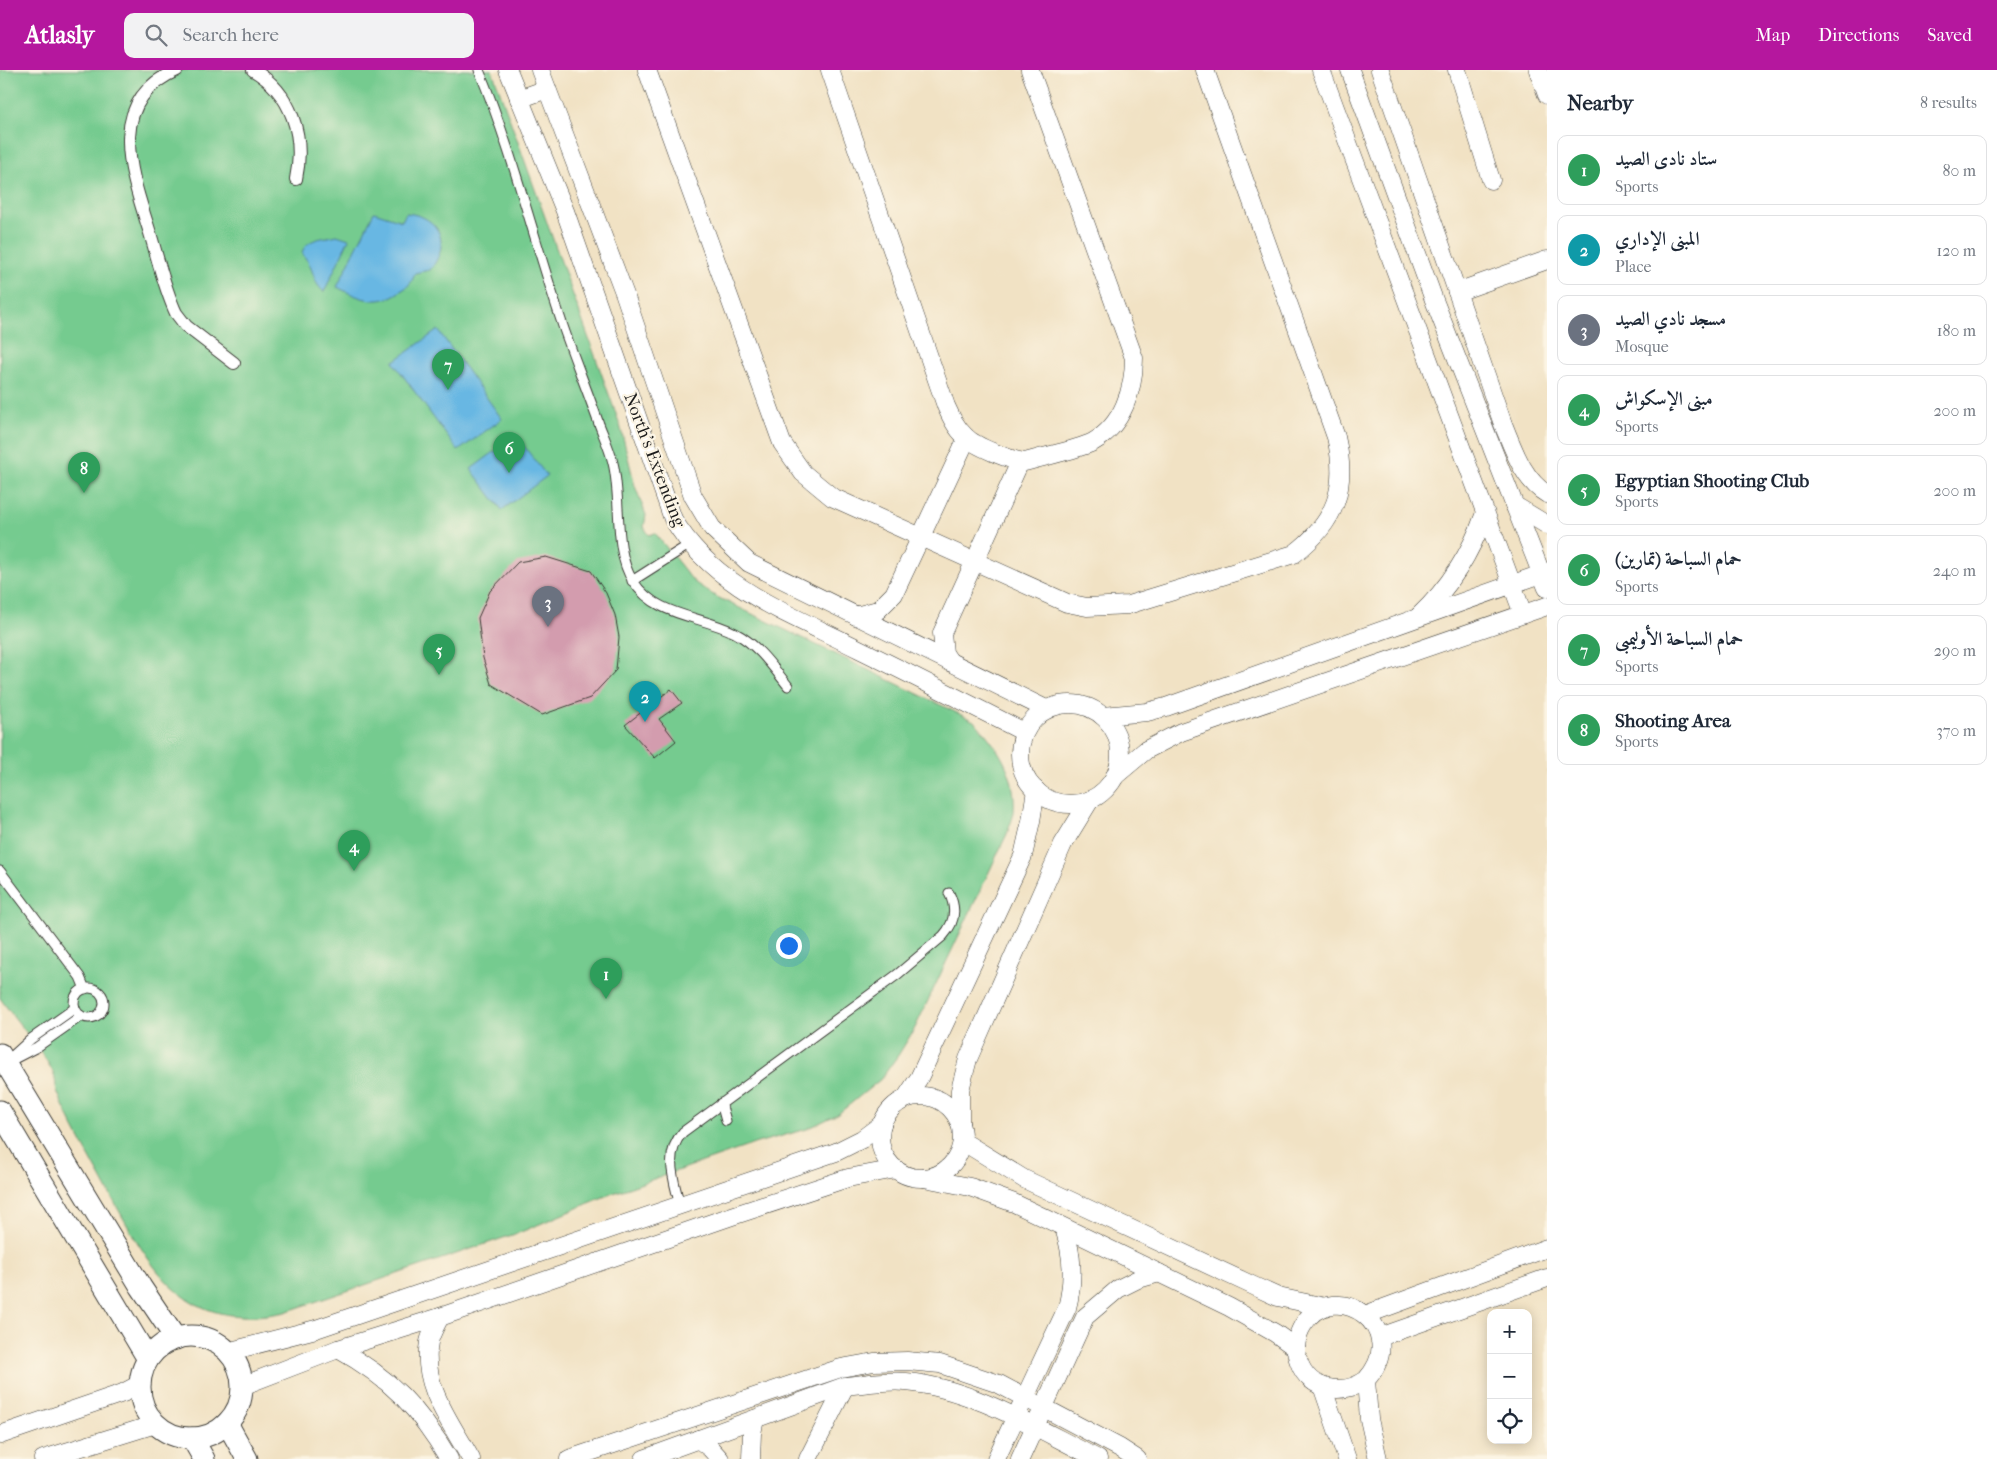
<!DOCTYPE html>
<meta charset="utf-8">
<style>
body{margin:0;font-family:"IM FELL French Canon",Amiri,serif;background:#f2f2f3;color:#1f2937}
.controls{position:absolute;right:15px;bottom:15px;display:grid;overflow:hidden;border-radius:10px;box-shadow:0 2px 12px #0003}
.controls button{width:45px;height:45px;display:grid;place-items:center;padding:0;border:0;border-bottom:1px solid #e0e1e3;background:#fff;color:#1f2937;font:25px sans-serif}
.you{position:absolute;left:788px;top:875px;width:18px;height:18px;margin:-12px;border:4px solid #fff;border-radius:50%;background:#1a73e8;box-shadow:0 0 0 8px #1a73e833}
.badge{display:grid;place-items:center;width:32px;height:32px;border-radius:50%;background:#b5179e;color:#fff;font-size:16px;font-weight:700}
.pin{position:absolute;translate:-50% -41px;filter:drop-shadow(0 1px 2px #0008)}
.pin::after{content:'';position:absolute;top:26px;width:18px;height:15px;background:inherit;clip-path:polygon(0 0,100% 0,50% 100%)}
.list{margin:0;padding:0;list-style:none}
h2{display:flex;justify-content:space-between;align-items:center;height:65px;margin:0;padding:0 20px;font-size:21px}
h2 small{font-size:16px;font-weight:400;color:#747a83}
.list li{display:grid;grid-template-columns:32px 1fr auto;gap:15px;align-items:center;box-sizing:border-box;height:70px;margin:0 10px 10px;padding:0 10px;border:1px solid #e0e1e3;border-radius:10px}
.list b{display:block;font-size:19px;white-space:nowrap}
.list p{margin:0;font-size:16px;white-space:nowrap;color:#747a83}
.list em{font-size:16px;font-style:normal;color:#747a83}
.icon{flex:none;width:28px;height:28px;fill:none;stroke:currentColor;stroke-width:2;stroke-linecap:round;stroke-linejoin:round}
.map{position:relative;flex:none;width:1547px;height:1389px;overflow:hidden}
header{display:flex;align-items:center;gap:30px;box-sizing:border-box;height:70px;padding:0 25px;background:#b5179e;color:#fff}
header strong{font-size:24px}
nav{display:flex;gap:28px;margin-inline-start:auto;font-size:18px}
.search{width:350px;height:45px;background:#f2f2f3;display:flex;align-items:center;gap:12px;box-sizing:border-box;padding:0 18px;border-radius:10px;color:#747a83;font-size:19px}
main{display:flex}
aside{flex:1;background:#fff}
.map>svg:first-child{display:block}
.green{fill:#74cb8f;stroke:#487456}
.water{fill:#68b7e3;stroke:#426a80}
.building{fill:#d39cae}
.lines{fill:none;stroke-linecap:round;stroke-linejoin:round}
.service-casing{stroke:#3c3a35;stroke-width:11}
.pedestrian-casing{stroke:#3c3a35;stroke-width:14}
.minor-casing{stroke:#3c3a35;stroke-width:19}
.tertiary-casing{stroke:#3c3a35;stroke-width:23}
.service{stroke:#fff;stroke-width:9}
.pedestrian{stroke:#fff;stroke-width:12}
.minor{stroke:#fff;stroke-width:18}
.tertiary{stroke:#fff;stroke-width:21}
.labels{text-anchor:middle;stroke-width:4.5;stroke-linejoin:round;paint-order:stroke}
.street-label{font-size:18px;fill:#1c1c1c;stroke:#fcf5e5}
</style>
<header>
<strong>Atlasly</strong>
<div class="search"><svg class="icon" aria-label="search" viewBox="0 0 24 24"><circle cx="10" cy="10" r="6"/><path d="M15 15l6 6"/></svg>Search here</div>
<nav><a>Map</a><a>Directions</a><a>Saved</a></nav>
</header>
<main>
<div class="map">
<svg width="1547" height="1389" viewBox="0 0 1547 1389">
<rect width="100%" height="100%" fill="#fcf5e5"/>
<filter id="ink" filterUnits="userSpaceOnUse"><feTurbulence type="fractalNoise" baseFrequency=".02" numOctaves="2"/><feDisplacementMap in="SourceGraphic" scale="10" xChannelSelector="R" yChannelSelector="G"/><feConvolveMatrix kernelMatrix="1 2 1 2 8 2 1 2 1" color-interpolation-filters="sRGB"/></filter>
<filter id="wash" filterUnits="userSpaceOnUse"><feTurbulence type="fractalNoise" baseFrequency=".0096" numOctaves="4" result="noise"/><feDisplacementMap in="SourceGraphic" scale="20" xChannelSelector="R" yChannelSelector="G"/><feGaussianBlur stdDeviation="1.12" result="paint"/><feColorMatrix in="noise" values="0 0 0 0 0 0 0 0 0 0 0 0 0 0 0 0 0 1.4 0 .05"/><feComposite in="paint" operator="in"/></filter>
<g filter="url(#wash)">
<rect width="100%" height="100%" fill="#f1e2c4"/>
<!-- green -->
<path class="green" d="M 0,0 L 492,0 L 620,355 L 635,416 L 646,445 L 644,457 L 649,465 L 655,463 L 694,512 L 715,526 L 974,651 C 998,676 1017,705 1014,742 C 1013,749 1009,757 1007,764 L 915,958 L 899,984 L 881,1009 L 838,1044 L 807,1059 L 757,1073 L 608,1125 L 521,1162 L 285,1242 C 181,1264 150,1196 107,1119 C 90,1087 70,1054 57,1021 C 55,1015 56,1008 53,1002 C 39,975 17,953 0,928 Z"/>
<!-- water -->
<g class="water">
<path d="M 374,142 L 402,151 L 406,143 C 440,146 452,174 430,200 L 415,203 C 411,216 407,217 396,224 C 375,237 357,227 337,217 Z"/>
<path d="M 337,165 L 349,169 L 324,222 C 314,213 315,207 310,196 C 308,190 304,188 302,182 C 309,167 322,169 337,165 Z"/>
<path d="M 438,260 L 502,349 L 458,381 L 393,292 Z"/>
<path d="M 516,366 L 547,406 L 502,440 L 471,399 Z"/>
</g>
<g id="blocks">
<!-- building -->
<g class="building">
<path d="M 546,487 L 591,501 L 606,523 L 615,545 L 619,567 L 616,600 L 590,628 L 542,645 L 491,614 L 483,588 L 478,548 L 490,521 L 518,492 Z"/>
<path d="M 671,619 L 682,633 L 659,649 L 676,671 L 655,688 L 625,655 Z"/>
</g>
</g>
</g>
<g filter="url(#ink)">
<use href="#blocks" fill-opacity="0" stroke="#3c3a35" stroke-width="1"/>
<g class="lines">
<defs>
<g id="service">
<path d="M 479,0 C 514,85 535,175 565,262 C 576,293 588,323 599,354 C 604,367 610,380 613,393 C 622,429 613,481 633,511 C 656,547 700,545 735,563 C 758,575 772,596 788,616"/>
<path d="M 632,511 L 690,474"/>
<path d="M 0,801 L 80,907 L 85,919"/>
<circle cx="89" cy="933" r="15"/>
<path d="M 9,989 L 31,969 L 75,938"/>
<path d="M 6,993 L 37,977 L 81,946"/>
<path d="M 721,1033 L 726,1051"/>
<path d="M 680,1136 C 674,1110 663,1084 683,1062 L 898,904 L 943,866 C 955,853 957,839 949,823"/>
</g>
<g id="pedestrian">
<path d="M 177,0 C 103,32 132,105 150,163 C 158,189 164,217 176,243 L 186,256 L 234,293"/>
<path d="M 253,0 C 292,23 305,66 296,109"/>
</g>
<g id="minor">
<path d="M 508,0 L 565,141 L 673,449 C 714,518 790,544 859,579 C 914,606 969,634 1024,662"/>
<path d="M 540,0 L 625,225 L 693,426 L 712,458 L 749,493 L 1046,639"/>
<path d="M 647,0 L 782,373 L 803,403 L 832,427 L 1067,533 L 1087,537 L 1128,535 L 1294,484 C 1336,452 1348,418 1336,367 L 1205,0"/>
<path d="M 830,0 L 946,336 C 951,347 956,358 965,366 C 974,376 1012,391 1025,392 C 1044,386 1077,380 1093,372 C 1123,355 1134,319 1134,288 L 1030,0"/>
<path d="M 1321,0 L 1523,544"/>
<path d="M 1350,0 L 1434,230 L 1547,518"/>
<path d="M 1380,0 L 1503,354 C 1513,378 1523,410 1547,424"/>
<path d="M 1457,0 L 1491,110"/>
<path d="M 1538,0 L 1547,25"/>
<path d="M 519,29 L 547,19"/>
<path d="M 1457,222 L 1547,190"/>
<path d="M 1514,435 L 1547,455"/>
<path d="M 856,546 L 878,540 L 894,524 L 967,368"/>
<path d="M 1419,546 C 1450,517 1471,483 1485,443"/>
<path d="M 950,592 L 944,583 L 942,563 L 1020,392"/>
<circle cx="1070" cy="684" r="50"/>
<path d="M 1103,646 L 1147,642 L 1166,637 L 1547,502"/>
<path d="M 1115,706 L 1146,680 L 1181,662 L 1547,536"/>
<circle cx="921" cy="1067" r="41"/>
<path d="M 905,1029 L 919,1008 L 1023,786 L 1031,751 L 1036,720"/>
<path d="M 960,1053 L 960,1020 L 968,989 L 1063,774 L 1090,730"/>
<path d="M 962,1071 L 1024,1109 L 1256,1217 L 1278,1227 L 1325,1237"/>
<path d="M 924,1108 L 970,1117 L 1014,1133 L 1229,1237 L 1275,1263 L 1296,1278"/>
<path d="M 1365,1245 L 1547,1178"/>
<path d="M 440,1247 C 436,1255 431,1263 429,1272 C 421,1316 451,1352 471,1389"/>
<path d="M 1380,1267 L 1547,1208"/>
<path d="M 338,1279 C 390,1308 419,1338 449,1389"/>
<path d="M 227,1282 L 316,1259 L 836,1082 L 862,1069 L 882,1054"/>
<path d="M 1366,1310 C 1343,1326 1309,1321 1299,1292 C 1294,1280 1296,1266 1303,1255 C 1334,1204 1413,1259 1366,1310 L 1369,1349 L 1378,1389"/>
<path d="M 242,1316 L 338,1279 L 440,1247 L 732,1146 L 848,1108 L 896,1099"/>
<path d="M 1322,1316 L 1347,1389"/>
<path d="M 0,1365 L 123,1323 L 140,1314"/>
<path d="M 698,1369 L 710,1378 L 720,1389"/>
<path d="M 43,1389 L 156,1354"/>
<path d="M 569,1389 L 841,1298 L 874,1292 L 907,1291 L 940,1294 L 999,1314 L 1120,1378 L 1137,1389"/>
<path d="M 644,1389 L 845,1316 C 865,1314 886,1310 906,1312 C 973,1318 1039,1360 1098,1389"/>
<path d="M 751,1389 L 752,1363 L 755,1349"/>
<path d="M 808,1389 L 845,1316"/>
<path d="M 996,1389 L 1067,1238 C 1074,1210 1073,1186 1064,1158"/>
<path d="M 1020,1389 L 1085,1247 L 1118,1219 L 1138,1209 L 1159,1203"/>
</g>
<g id="tertiary">
<path d="M 0,984 L 141,1217 L 176,1269"/>
<path d="M 0,1041 L 148,1289"/>
<circle cx="191" cy="1317" r="51"/>
<path d="M 227,1353 L 247,1389"/>
<path d="M 192,1368 L 204,1389"/>
</g>
</defs>
<!-- service casing -->
<use href="#service" class="service-casing"/>
<!-- pedestrian casing -->
<use href="#pedestrian" class="pedestrian-casing"/>
<!-- minor casing -->
<use href="#minor" class="minor-casing"/>
<!-- tertiary casing -->
<use href="#tertiary" class="tertiary-casing"/>
<!-- service -->
<use href="#service" class="service"/>
<!-- pedestrian -->
<use href="#pedestrian" class="pedestrian"/>
<!-- minor -->
<use href="#minor" class="minor"/>
<!-- tertiary -->
<use href="#tertiary" class="tertiary"/>
</g>
</g>
<g class="labels">
<!-- street labels -->
<g class="street-label">
<text transform="translate(655 390) rotate(69)" y="6">North's Extending</text>
</g>
</g>
</svg>
<div class="controls">
<button>+</button>
<button>−</button>
<button><svg class="icon" aria-label="locate" viewBox="0 0 24 24"><circle cx="12" cy="12" r="6"/><path d="M12 2v4M12 18v4M2 12h4M18 12h4"/></svg></button>
</div>
<div class="you"></div>
<div class="pin badge" style="left:606px;top:929px;background:#2e9e5b">1</div>
<div class="pin badge" style="left:645px;top:652px;background:#0f9aa8">2</div>
<div class="pin badge" style="left:548px;top:557px;background:#6b7280">3</div>
<div class="pin badge" style="left:354px;top:801px;background:#2e9e5b">4</div>
<div class="pin badge" style="left:439px;top:605px;background:#2e9e5b">5</div>
<div class="pin badge" style="left:509px;top:403px;background:#2e9e5b">6</div>
<div class="pin badge" style="left:448px;top:320px;background:#2e9e5b">7</div>
<div class="pin badge" style="left:84px;top:423px;background:#2e9e5b">8</div>
</div>
<aside>
<h2>Nearby<small>8 results</small></h2>
<ul class="list">
<li><span class="badge" style="background:#2e9e5b">1</span><div><b>ستاد نادى الصيد</b><p>Sports</p></div><em>80 m</em></li>
<li><span class="badge" style="background:#0f9aa8">2</span><div><b>المبنى الإداري</b><p>Place</p></div><em>120 m</em></li>
<li><span class="badge" style="background:#6b7280">3</span><div><b>مسجد نادي الصيد</b><p>Mosque</p></div><em>180 m</em></li>
<li><span class="badge" style="background:#2e9e5b">4</span><div><b>مبنى الإسكواش</b><p>Sports</p></div><em>200 m</em></li>
<li><span class="badge" style="background:#2e9e5b">5</span><div><b>Egyptian Shooting Club</b><p>Sports</p></div><em>200 m</em></li>
<li><span class="badge" style="background:#2e9e5b">6</span><div><b>حمام السباحة (تمارين)</b><p>Sports</p></div><em>240 m</em></li>
<li><span class="badge" style="background:#2e9e5b">7</span><div><b>حمام السباحة الأوليمبى</b><p>Sports</p></div><em>290 m</em></li>
<li><span class="badge" style="background:#2e9e5b">8</span><div><b>Shooting Area</b><p>Sports</p></div><em>370 m</em></li>
</ul>
</aside>
</main>
